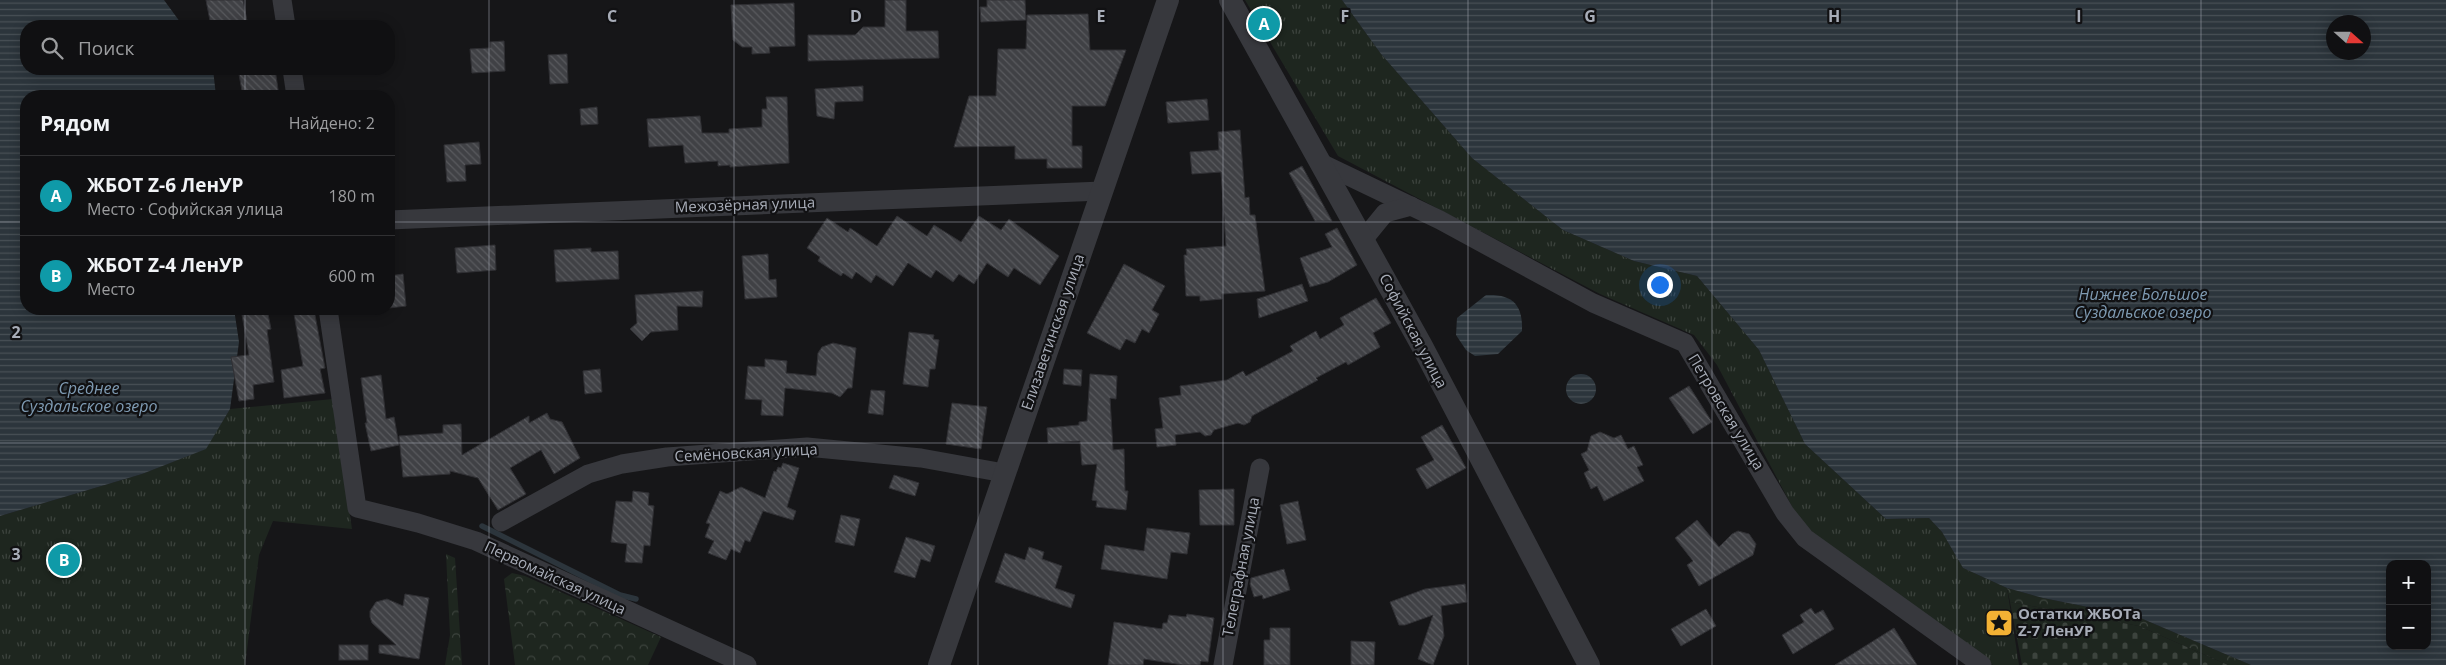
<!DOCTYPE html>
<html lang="ru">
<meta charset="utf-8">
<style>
body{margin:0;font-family:"Open Sans",sans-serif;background:#1e1e20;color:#f1f3f6}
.controls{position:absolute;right:15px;bottom:15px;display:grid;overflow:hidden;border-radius:10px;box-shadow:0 2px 12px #0003}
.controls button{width:45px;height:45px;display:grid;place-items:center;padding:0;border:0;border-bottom:1px solid #303032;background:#101012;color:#f1f3f6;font:25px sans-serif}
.compass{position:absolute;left:2326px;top:15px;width:45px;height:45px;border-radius:50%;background:#101012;box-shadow:0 2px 12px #0003;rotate:111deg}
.you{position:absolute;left:1659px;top:284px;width:18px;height:18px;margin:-12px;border:4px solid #fff;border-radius:50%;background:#1a73e8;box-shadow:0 0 0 8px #1a73e833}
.badge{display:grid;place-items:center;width:32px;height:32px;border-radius:50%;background:#d93025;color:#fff;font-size:16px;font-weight:700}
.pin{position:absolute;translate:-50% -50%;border:2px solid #fff;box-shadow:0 1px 5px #0006}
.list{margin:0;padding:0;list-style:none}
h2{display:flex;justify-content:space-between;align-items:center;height:65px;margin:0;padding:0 20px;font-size:21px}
h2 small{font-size:16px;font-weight:400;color:#9c9d9f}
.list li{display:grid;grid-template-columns:32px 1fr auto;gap:15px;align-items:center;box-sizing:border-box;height:80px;padding:0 20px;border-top:1px solid #303032}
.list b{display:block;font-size:19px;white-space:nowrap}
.list p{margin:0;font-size:16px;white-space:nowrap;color:#9c9d9f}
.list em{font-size:16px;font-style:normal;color:#9c9d9f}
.icon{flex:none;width:28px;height:28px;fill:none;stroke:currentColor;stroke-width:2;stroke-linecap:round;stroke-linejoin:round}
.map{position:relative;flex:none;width:2446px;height:665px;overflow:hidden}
.search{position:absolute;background:#101012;box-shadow:0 2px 12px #0003;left:20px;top:20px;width:375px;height:55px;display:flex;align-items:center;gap:12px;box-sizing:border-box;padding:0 18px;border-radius:20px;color:#9c9d9f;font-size:19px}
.panel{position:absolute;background:#101012;box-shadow:0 2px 12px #0003;left:20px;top:90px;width:375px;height:225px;border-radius:20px}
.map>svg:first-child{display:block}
.forest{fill:url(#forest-crowns)}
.cemetery{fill:url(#cemetery-stones)}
.park{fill:url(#park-tufts)}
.water{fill:url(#water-rules);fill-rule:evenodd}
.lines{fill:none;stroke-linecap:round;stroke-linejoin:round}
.stream{stroke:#2c353c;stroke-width:5.5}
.building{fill:url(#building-back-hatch);stroke:#303034}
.minor{stroke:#37383d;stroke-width:19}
.tertiary{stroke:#37383d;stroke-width:22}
.grid{fill:none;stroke:#a8adb8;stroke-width:1;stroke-opacity:0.55}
.labels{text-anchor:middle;stroke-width:4.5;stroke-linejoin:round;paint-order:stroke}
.street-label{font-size:15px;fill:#a8adb8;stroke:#111113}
.poi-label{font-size:15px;font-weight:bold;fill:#a8adb8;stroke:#111113;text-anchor:start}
.water-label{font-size:16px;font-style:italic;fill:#7f9bb3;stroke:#111113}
.grid-label{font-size:16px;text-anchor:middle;font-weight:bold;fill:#a8adb8;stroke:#111113;stroke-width:4.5;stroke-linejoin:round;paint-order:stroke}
</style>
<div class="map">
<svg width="2446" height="665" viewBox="0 0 2446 665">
<defs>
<pattern id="forest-crowns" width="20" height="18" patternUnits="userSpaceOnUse" patternTransform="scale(1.25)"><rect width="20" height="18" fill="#1e261f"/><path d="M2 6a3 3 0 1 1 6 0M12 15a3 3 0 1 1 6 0" fill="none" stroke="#3c433d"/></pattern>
<pattern id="cemetery-stones" width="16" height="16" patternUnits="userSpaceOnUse" patternTransform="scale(1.25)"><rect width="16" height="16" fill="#1e261f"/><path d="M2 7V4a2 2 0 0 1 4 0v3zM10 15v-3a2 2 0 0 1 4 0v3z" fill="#3c433d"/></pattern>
<pattern id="park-tufts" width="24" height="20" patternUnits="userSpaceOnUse" patternTransform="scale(1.25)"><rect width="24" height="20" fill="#1e261f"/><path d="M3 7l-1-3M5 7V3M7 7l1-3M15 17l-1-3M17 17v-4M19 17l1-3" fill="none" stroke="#3c433d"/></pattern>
<pattern id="water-rules" width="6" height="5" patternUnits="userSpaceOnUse" patternTransform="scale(1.25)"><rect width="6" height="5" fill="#2c353c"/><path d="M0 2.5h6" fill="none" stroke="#485056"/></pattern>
<pattern id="building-back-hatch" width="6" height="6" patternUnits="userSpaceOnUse" patternTransform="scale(1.25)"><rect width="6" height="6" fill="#404145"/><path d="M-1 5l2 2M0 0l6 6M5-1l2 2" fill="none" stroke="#595a5e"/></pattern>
</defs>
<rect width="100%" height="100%" fill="#161618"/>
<!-- forest -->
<g class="forest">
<path d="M 446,554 L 455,558 L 462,665 L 445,665 L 450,635 Z"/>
<path d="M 512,573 L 525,576 L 661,637 L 648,665 L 515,665 L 504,579 Z"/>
<path d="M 2007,588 L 2043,598 L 2138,617 L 2251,665 L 2228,665 L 2139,626 L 2010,602 Z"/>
</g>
<!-- cemetery -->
<path class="cemetery" d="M 2010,602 L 2139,626 L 2228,665 L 2022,665 Z"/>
<!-- park -->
<g class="park">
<path d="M 1245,0 L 1342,0 L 1381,54 L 1472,158 L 1563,230 L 1634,261 L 1697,276 L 1759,350 L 1805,444 L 1886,519 L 1929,518 L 1942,532 L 1963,568 L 2007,588 L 2019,665 L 1993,665 L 1816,536 L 1796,514 L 1717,365 L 1694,335 L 1600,294 L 1338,156 Z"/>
<path d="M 333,399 L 352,529 L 273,521 L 259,555 L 245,665 L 0,665 L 0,516 L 142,474 L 205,449 L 230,409 Z"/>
</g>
<!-- water -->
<g class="water">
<path d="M 0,0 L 164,0 L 183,26 L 26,26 L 26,69 L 213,69 L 216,96 L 26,96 L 26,309 L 234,309 L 239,342 L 230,409 L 206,449 L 142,474 L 0,516 Z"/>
<path d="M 1342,0 L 2446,0 L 2446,665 L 2251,665 L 2138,617 L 2043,598 L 2007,588 L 1963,568 L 1942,532 L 1929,518 L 1886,519 L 1805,444 L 1759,350 L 1697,276 L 1634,261 L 1563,230 L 1472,158 L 1381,54 ZM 2364,22 L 2364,52 L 2334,52 L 2334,22 ZM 2390,564 L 2427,564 L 2427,646 L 2390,646 Z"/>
<path d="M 1486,295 C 1512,294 1523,304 1522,331 L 1498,354 L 1475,356 L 1466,350 L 1456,335 L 1457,318 Z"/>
<circle cx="1581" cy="389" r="15"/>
</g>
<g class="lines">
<!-- stream -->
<path class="stream" d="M 482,526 L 620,595 L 636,599"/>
</g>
<!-- building -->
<g class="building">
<path d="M 206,0 L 243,0 L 248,26 L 211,26 Z"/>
<path d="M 885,0 L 906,0 L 906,31 L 938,31 L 939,58 L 808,61 L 808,35 L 855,35 L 863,27 L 885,27 Z"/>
<path d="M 987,0 L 1025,0 L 1026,20 L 981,22 L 980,7 L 987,7 Z"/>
<path d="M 794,3 L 795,46 L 769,47 L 770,53 L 752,54 L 752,47 L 742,47 L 733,40 L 731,5 Z"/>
<path d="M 1088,14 L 1090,50 L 1126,50 L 1105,106 L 1072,106 L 1072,146 L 1082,146 L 1082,168 L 1047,168 L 1047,159 L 1015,159 L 1015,146 L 954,147 L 969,96 L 996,96 L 998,49 L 1026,49 L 1027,15 Z"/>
<path d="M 504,41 L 505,71 L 472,73 L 470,49 L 490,48 L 490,42 Z"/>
<path d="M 567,54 L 568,83 L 550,84 L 548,55 Z"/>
<path d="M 238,69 L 275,69 L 279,96 L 243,96 Z"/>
<path d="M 863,86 L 863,101 L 835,102 L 834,119 L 817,116 L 815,89 Z"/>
<path d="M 766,97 L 787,97 L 789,163 L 730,167 L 730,165 L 718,166 L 718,161 L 685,163 L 683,145 L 649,147 L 647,119 L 700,116 L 702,133 L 729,133 L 729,129 L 762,127 L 762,109 L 767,109 Z"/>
<path d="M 1207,99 L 1209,120 L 1168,123 L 1166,102 Z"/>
<path d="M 597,107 L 598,124 L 581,125 L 580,109 Z"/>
<path d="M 1240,130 L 1245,198 L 1249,197 L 1250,215 L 1255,215 L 1265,291 L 1222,294 L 1222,299 L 1200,301 L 1200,296 L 1186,296 L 1184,255 L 1187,255 L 1186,249 L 1226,246 L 1221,172 L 1192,174 L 1190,152 L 1219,150 L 1218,132 Z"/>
<path d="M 479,142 L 481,164 L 465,165 L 466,181 L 447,182 L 444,145 Z"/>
<path d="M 1302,166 L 1332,221 L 1315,221 L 1289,173 Z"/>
<path d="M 897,216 L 927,236 L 934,225 L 961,242 L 979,216 L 1001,230 L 1009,219 L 1059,256 L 1040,285 L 1014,268 L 1008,277 L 987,263 L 974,284 L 959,274 L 953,282 L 936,270 L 931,278 L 908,263 L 893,286 L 876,275 L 871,283 L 856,272 L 852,279 L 843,273 L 841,276 L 818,261 L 820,257 L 807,248 L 827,218 L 848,232 L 850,228 L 877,246 Z"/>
<path d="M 1337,228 L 1357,265 L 1328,282 L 1310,287 L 1300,258 L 1332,247 L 1325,234 Z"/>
<path d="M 495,245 L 496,270 L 457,273 L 455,248 Z"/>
<path d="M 591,248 L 591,252 L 618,251 L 619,279 L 556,282 L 554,250 Z"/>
<path d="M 768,254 L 769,280 L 776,279 L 777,297 L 745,299 L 742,256 Z"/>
<path d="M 1124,264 L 1165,286 L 1152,310 L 1159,314 L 1149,333 L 1142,329 L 1135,343 L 1126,339 L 1120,350 L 1087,333 Z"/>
<path d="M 403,274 L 406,306 L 389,308 L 389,276 Z"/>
<path d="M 1302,284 L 1308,301 L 1259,318 L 1257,299 Z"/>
<path d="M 703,291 L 702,307 L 677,306 L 678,330 L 651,332 L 642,341 L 630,329 L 637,323 L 635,295 Z"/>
<path d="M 1376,298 L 1391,323 L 1373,333 L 1380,347 L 1348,365 L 1346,362 L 1316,378 L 1318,380 L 1252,416 L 1250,422 L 1244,425 L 1238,423 L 1214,430 L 1211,435 L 1205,436 L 1200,432 L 1175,435 L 1176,445 L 1157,447 L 1155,429 L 1163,428 L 1159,398 L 1181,395 L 1180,386 L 1227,380 L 1243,371 L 1246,376 L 1293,351 L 1290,346 L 1316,331 L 1320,339 L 1344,325 L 1340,318 Z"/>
<path d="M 241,309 L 267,309 L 271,329 L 267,330 L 274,382 L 253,385 L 254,399 L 239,401 L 231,357 L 249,355 Z"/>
<path d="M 314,310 L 325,368 L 320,369 L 325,393 L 284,398 L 281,370 L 303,366 L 294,314 Z"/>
<path d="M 909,332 L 934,335 L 933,339 L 939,340 L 935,369 L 930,369 L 928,387 L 903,384 Z"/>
<path d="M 833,343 L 856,348 L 852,388 L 848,388 L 840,397 L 832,393 L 785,388 L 783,416 L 761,415 L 762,400 L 745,399 L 748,366 L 765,367 L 765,359 L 787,361 L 786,373 L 816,376 L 818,353 L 822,347 Z"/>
<path d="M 600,369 L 602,392 L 585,394 L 583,371 Z"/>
<path d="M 1064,369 L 1082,370 L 1081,386 L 1063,384 Z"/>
<path d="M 1090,374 L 1117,376 L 1116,399 L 1110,398 L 1113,450 L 1124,449 L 1125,491 L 1128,491 L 1126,510 L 1096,507 L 1097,501 L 1092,500 L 1097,464 L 1082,465 L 1080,441 L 1048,443 L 1047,428 L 1079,425 L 1079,422 L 1087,421 Z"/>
<path d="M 381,375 L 386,419 L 394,417 L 399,445 L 371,451 L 365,423 L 367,423 L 361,378 Z"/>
<path d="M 1689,386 L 1712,422 L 1693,434 L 1669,398 Z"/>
<path d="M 871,390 L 885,391 L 883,415 L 868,413 Z"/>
<path d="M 952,403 L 987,407 L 981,449 L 946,444 Z"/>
<path d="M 547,413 L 550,419 L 562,422 L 580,458 L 554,474 L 541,450 L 510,468 L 526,494 L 498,510 L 478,478 L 450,471 L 450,474 L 403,477 L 399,436 L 443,433 L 443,425 L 461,424 L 462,455 L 529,416 L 529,423 Z"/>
<path d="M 1442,425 L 1466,468 L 1427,489 L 1416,469 L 1434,460 L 1421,437 Z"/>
<path d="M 1600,432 L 1614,438 L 1621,435 L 1628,449 L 1634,446 L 1643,465 L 1637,467 L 1644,481 L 1604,501 L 1597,486 L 1591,489 L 1584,473 L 1589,470 L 1581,454 L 1587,451 L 1591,436 Z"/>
<path d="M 783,463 L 799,468 L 787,507 L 796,511 L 793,520 L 763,511 L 750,542 L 745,540 L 740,553 L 731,549 L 726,560 L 708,553 L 714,541 L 705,537 L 710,524 L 706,523 L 720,491 L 727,494 L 741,487 L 765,498 L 774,471 L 776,472 L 778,467 L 781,468 Z"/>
<path d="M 894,475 L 919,483 L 915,496 L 889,488 Z"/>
<path d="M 1234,489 L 1234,525 L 1200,525 L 1199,490 Z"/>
<path d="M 633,491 L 649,493 L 648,505 L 654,506 L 650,546 L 644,545 L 642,563 L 625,562 L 627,544 L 611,542 L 616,501 L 632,502 Z"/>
<path d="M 1298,501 L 1306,540 L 1287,544 L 1280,505 Z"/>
<path d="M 841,515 L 860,519 L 854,546 L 835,542 Z"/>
<path d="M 1697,520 L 1719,547 L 1732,534 L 1738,531 L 1749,534 L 1756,544 L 1753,555 L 1699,586 L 1687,565 L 1693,561 L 1675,538 Z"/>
<path d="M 1147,528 L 1190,533 L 1187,554 L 1171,552 L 1167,579 L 1101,569 L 1105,545 L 1144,551 Z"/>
<path d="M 906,537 L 935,546 L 930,562 L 921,559 L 915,578 L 894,572 Z"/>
<path d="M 1029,547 L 1044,552 L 1042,559 L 1062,566 L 1055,588 L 1075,595 L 1071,608 L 995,582 L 1005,553 L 1025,560 Z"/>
<path d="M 1284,569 L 1290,590 L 1263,599 L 1262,595 L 1254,597 L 1250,584 L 1251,578 Z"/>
<path d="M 1465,584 L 1467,602 L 1441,606 L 1444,636 L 1433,665 L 1418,659 L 1433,615 L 1405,625 L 1399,625 L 1390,602 L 1425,589 Z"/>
<path d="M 405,594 L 429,598 L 419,659 L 379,653 L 379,645 L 396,645 L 372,623 L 370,617 L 370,611 L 376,602 L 387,599 L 403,606 Z"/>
<path d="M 1811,608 L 1815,614 L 1823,610 L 1834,629 L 1793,654 L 1782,635 L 1804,622 L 1800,615 Z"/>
<path d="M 1706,609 L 1716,626 L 1681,646 L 1671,629 Z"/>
<path d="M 1187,614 L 1214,618 L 1208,662 L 1201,661 L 1200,665 L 1183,665 L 1144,659 L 1143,665 L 1108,665 L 1114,622 L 1162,629 L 1163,623 L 1167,623 L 1169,615 L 1186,617 Z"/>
<path d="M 1270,628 L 1290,628 L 1290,665 L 1264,665 L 1264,640 L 1270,640 Z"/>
<path d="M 1894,628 L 1917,665 L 1835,665 Z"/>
<path d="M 1351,641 L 1375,642 L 1374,665 L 1351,665 Z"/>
<rect x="339" y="645" width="29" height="15"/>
</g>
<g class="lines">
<!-- minor -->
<g class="minor">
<path d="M 282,0 L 286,26"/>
<path d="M 292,69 L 296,96"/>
<path d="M 1321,163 L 1440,220 L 1593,303 L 1685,343 L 1785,513 L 1805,538 L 1982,665"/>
<path d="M 389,220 L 1102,191"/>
<path d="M 1363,240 L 1385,213 L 1411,206"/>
<path d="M 328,309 L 357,508 L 418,523 L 476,541 L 747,665"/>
<path d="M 501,522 L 588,474 L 622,464 L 667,457 L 807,447 L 921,458 L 1004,473"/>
<path d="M 1223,665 L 1260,468"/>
</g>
<!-- tertiary -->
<g class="tertiary">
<path d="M 1230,0 L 1422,346 L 1589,665"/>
<path d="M 939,665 L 1168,0"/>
</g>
</g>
<!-- grid -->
<path class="grid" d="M 245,0 L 245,26M 489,0 L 489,665M 734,0 L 734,665M 978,0 L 978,665M 1223,0 L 1223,665M 1468,0 L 1468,665M 1712,0 L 1712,665M 1957,0 L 1957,665M 2201,0 L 2201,665M 245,69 L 245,96M 0,222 L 26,222M 389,222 L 2446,222M 245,309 L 245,665M 0,443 L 2446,443"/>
<!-- icons -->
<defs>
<symbol id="sight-square" viewBox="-11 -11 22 22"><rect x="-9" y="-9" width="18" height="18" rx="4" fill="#f2b134" stroke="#111113"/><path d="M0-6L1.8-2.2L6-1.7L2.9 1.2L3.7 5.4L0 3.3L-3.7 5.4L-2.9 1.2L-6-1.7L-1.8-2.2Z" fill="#111"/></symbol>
</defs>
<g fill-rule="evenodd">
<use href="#sight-square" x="1983" y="607" width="32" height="32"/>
</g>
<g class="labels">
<!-- street labels -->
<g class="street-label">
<text transform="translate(745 205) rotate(-2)" y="5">Межозёрная улица</text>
<text transform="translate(1413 331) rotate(62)" y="5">Софийская улица</text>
<text transform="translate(1053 332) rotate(-71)" y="5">Елизаветинская улица</text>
<text transform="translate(1726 412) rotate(59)" y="5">Петровская улица</text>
<text transform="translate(746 453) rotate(-3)" y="5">Семёновская улица</text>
<text transform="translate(1241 567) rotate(-79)" y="5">Телеграфная улица</text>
<text transform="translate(555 578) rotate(25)" y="5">Первомайская улица</text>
</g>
<!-- poi labels -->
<g class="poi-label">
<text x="2018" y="619">Остатки ЖБОТа<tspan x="2018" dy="17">Z-7 ЛенУР</tspan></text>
</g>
<!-- water labels -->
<g class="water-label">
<text x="2143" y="300">Нижнее Большое<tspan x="2143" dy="18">Суздальское озеро</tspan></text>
<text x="89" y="394">Среднее<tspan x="89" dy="18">Суздальское озеро</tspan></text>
</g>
</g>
<g class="grid-label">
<text x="612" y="22">C</text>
<text x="856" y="22">D</text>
<text x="1101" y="22">E</text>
<text x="1345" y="22">F</text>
<text x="1590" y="22">G</text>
<text x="1834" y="22">H</text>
<text x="2079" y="22">I</text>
<text x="16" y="338">2</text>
<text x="16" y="560">3</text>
</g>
</svg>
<div class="controls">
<button>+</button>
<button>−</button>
</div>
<svg class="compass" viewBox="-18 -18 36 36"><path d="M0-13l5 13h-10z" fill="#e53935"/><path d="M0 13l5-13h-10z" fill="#9c9d9f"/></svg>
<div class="you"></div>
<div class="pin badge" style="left:1264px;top:24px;background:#0f9aa8">A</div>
<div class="pin badge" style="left:64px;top:560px;background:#0f9aa8">B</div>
<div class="search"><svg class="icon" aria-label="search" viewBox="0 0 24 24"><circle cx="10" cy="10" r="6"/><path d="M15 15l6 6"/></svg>Поиск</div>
<section class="panel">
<h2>Рядом<small>Найдено: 2</small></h2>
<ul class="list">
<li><span class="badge" style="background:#0f9aa8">A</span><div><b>ЖБОТ Z-6 ЛенУР</b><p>Место · Софийская улица</p></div><em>180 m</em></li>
<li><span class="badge" style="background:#0f9aa8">B</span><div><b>ЖБОТ Z-4 ЛенУР</b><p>Место</p></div><em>600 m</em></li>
</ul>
</section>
</div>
